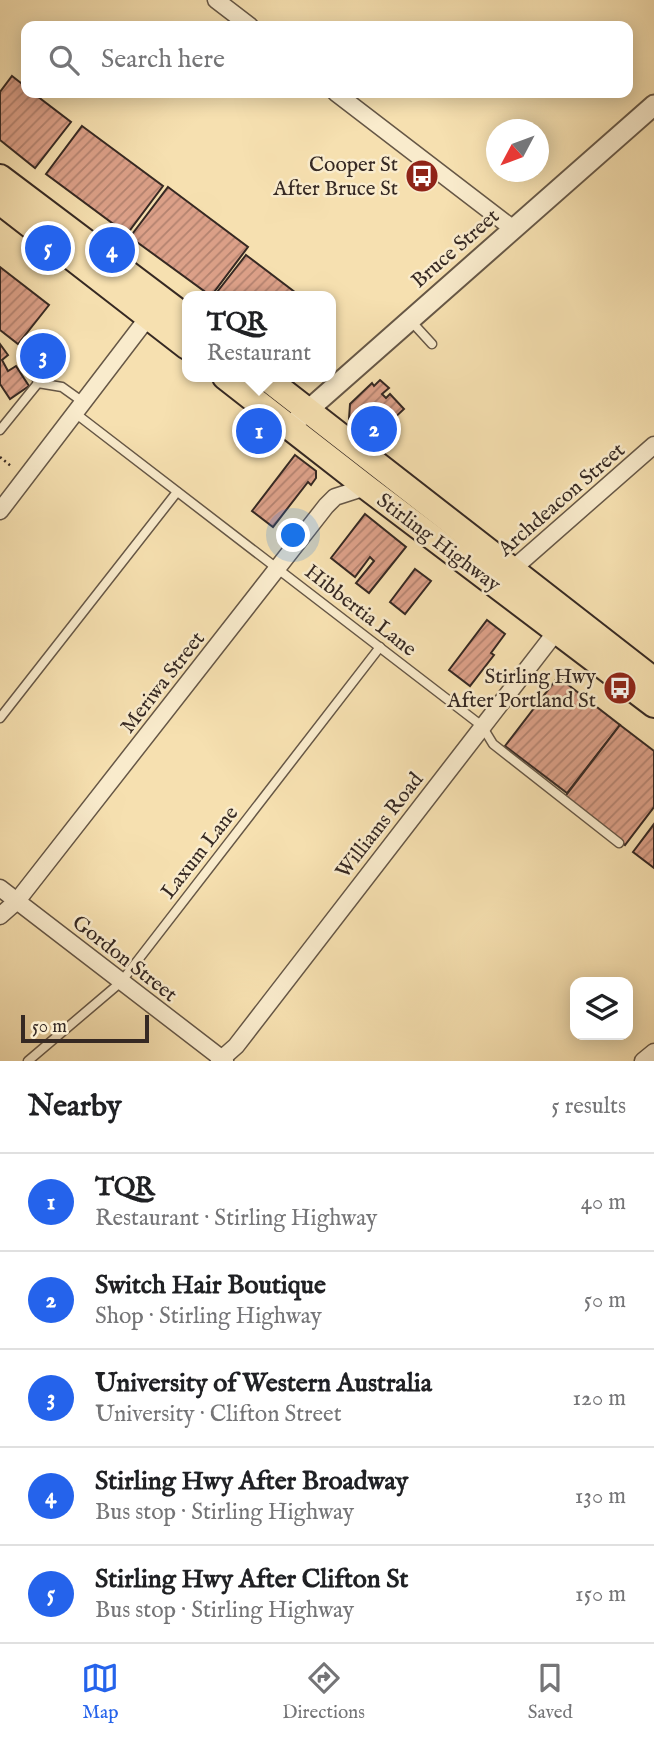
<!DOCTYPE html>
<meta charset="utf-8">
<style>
body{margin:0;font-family:"IM FELL English",serif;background:#f6f6f6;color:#202124}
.controls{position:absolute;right:21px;bottom:21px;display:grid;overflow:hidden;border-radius:14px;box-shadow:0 4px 18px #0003}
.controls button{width:63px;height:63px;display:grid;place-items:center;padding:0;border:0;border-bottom:2px solid #e0e0e0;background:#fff;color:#202124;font:35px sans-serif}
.compass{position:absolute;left:486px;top:119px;width:63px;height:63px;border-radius:50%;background:#fff;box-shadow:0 4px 18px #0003;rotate:229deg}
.scale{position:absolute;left:21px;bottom:18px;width:128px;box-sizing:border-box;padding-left:7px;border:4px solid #362923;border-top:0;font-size:19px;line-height:24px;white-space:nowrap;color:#362923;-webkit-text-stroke:5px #f9ebcc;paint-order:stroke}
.you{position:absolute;left:294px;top:536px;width:24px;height:24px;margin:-18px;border:5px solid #fff;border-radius:50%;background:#1a73e8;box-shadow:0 0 0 10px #1a73e833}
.badge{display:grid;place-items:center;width:46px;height:46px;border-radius:50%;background:#2563eb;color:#fff;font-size:23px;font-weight:700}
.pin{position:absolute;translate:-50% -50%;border:4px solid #fff;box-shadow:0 2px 7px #0006}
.popup{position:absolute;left:182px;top:291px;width:154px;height:91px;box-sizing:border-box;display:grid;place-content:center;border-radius:14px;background:#fff;filter:drop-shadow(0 2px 5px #0005);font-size:23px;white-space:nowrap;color:#757577}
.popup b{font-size:26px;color:#202124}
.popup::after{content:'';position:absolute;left:50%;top:100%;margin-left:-14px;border:14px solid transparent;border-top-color:#fff}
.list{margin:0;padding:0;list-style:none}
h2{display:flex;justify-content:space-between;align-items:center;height:91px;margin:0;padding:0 28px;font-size:30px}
h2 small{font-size:23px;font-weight:400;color:#757577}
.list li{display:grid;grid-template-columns:46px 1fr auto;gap:21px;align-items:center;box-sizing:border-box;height:98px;padding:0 28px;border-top:2px solid #e0e0e0}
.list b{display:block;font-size:26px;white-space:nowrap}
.list p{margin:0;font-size:23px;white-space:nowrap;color:#757577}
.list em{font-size:23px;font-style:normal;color:#757577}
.icon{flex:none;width:38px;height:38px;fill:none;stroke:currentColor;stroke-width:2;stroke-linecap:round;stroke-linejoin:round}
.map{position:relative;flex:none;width:654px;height:1061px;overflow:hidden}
.search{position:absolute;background:#fff;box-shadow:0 4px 18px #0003;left:21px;right:21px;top:21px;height:77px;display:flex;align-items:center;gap:18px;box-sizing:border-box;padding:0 24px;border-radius:14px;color:#757577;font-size:26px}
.sheet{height:581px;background:#fff}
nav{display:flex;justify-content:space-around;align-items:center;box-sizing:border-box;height:98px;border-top:2px solid #e0e0e0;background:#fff;font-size:19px;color:#757577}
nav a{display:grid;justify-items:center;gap:4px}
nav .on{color:#2563eb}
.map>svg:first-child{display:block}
.building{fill:url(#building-hatch);stroke:#362923;stroke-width:2}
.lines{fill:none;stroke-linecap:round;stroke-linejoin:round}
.service-casing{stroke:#665746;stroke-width:11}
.minor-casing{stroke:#665746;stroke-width:19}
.tertiary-casing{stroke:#665746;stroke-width:23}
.trunk-casing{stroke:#362923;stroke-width:28}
.path{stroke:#362923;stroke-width:2.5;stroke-dasharray:2 3.5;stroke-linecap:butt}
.service{stroke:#f9ebcc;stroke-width:8}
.minor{stroke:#f9ebcc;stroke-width:16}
.tertiary{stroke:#f9ebcc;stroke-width:19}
.trunk{stroke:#f6e0b0;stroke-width:24}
.labels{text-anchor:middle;stroke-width:5;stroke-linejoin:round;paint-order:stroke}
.poi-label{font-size:21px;fill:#362923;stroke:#f9ebcc;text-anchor:end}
.street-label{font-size:21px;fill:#362923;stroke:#f9ebcc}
</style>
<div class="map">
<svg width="654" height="1061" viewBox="0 0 654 1061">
<defs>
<pattern id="building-hatch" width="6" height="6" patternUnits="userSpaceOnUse" patternTransform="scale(1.75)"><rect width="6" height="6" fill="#dca088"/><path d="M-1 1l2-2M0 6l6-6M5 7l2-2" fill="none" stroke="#b3826f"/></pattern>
</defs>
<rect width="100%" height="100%" fill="#f6e0b0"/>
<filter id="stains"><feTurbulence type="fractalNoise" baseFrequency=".00286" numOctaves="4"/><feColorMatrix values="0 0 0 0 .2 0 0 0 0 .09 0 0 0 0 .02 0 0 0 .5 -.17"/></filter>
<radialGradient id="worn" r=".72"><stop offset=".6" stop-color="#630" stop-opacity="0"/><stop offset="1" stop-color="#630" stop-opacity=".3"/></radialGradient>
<!-- building -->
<g class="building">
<path d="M 12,76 L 26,87 L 26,93 L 33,93 L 71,122 L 35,168 L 0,140 L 0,92 Z"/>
<path d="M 82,126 L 163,186 L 127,234 L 46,174 Z"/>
<path d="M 168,187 L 248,247 L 211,296 L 130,237 Z"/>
<path d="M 246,255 L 300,296 L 214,296 Z"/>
<path d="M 0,267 L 49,305 L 18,344 L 0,330 Z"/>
<path d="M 0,344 L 8,355 L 2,360 L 8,371 L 16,366 L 29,386 L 10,399 L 0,384 Z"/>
<path d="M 380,380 L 389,388 L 382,394 L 386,398 L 390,394 L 404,409 L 390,422 L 391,424 L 374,437 L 349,419 L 350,404 L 372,383 L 374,386 Z"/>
<path d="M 295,455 L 316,471 L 316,478 L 311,485 L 308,482 L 273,527 L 252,511 Z"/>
<path d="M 365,514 L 406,547 L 369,593 L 356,583 L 374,561 L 370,557 L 355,577 L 331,558 Z"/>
<path d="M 415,569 L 431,581 L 405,614 L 390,602 Z"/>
<path d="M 487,620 L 505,634 L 491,653 L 494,655 L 470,686 L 449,670 Z"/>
<path d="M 558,677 L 620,725 L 567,793 L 505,746 Z"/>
<path d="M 620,725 L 654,751 L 654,807 L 625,845 L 564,798 Z"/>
<path d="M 654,824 L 654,868 L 633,852 Z"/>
</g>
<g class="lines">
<defs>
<g id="service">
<path d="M 410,320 L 432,344"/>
<path d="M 38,383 L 30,356 L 38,343"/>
<path d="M 75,413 L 482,726 L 493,744 L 619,843"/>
<path d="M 0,430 L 38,383 L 62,387 L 83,402"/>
<path d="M 0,718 L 177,492"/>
<path d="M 28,1061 L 121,982 L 380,647"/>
</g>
<g id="minor">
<path d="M 216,0 L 250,26"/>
<path d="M 336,93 L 512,228"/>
<path d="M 0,511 L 149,316"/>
<path d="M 506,575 L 654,445"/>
<path d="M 0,888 L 225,1061"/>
<path d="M 0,916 L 17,901 L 326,506 L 335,497 L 366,487"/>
<path d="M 219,1061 L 236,1046 L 562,624"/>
<path d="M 643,1061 L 654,1052"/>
</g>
<path id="tertiary" d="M 298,419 L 654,105"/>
<g id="trunk">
<path d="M 0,177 L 187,318"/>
<path d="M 0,202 L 187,347"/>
<path d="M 225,377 L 366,487 L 654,705"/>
<path d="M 265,377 L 654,680"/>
</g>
</defs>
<!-- service casing -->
<use href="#service" class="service-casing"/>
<!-- minor casing -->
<use href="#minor" class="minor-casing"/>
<!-- tertiary casing -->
<use href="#tertiary" class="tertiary-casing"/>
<!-- trunk casing -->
<use href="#trunk" class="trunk-casing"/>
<!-- path -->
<path class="path" d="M 0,457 L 12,467"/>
<!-- service -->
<use href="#service" class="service"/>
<!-- minor -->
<use href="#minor" class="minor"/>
<!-- tertiary -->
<use href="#tertiary" class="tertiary"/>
<!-- trunk -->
<use href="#trunk" class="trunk"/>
</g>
<!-- icons -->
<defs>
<symbol id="bus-disc" viewBox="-11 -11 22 22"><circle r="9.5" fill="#8f2418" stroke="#f9ebcc"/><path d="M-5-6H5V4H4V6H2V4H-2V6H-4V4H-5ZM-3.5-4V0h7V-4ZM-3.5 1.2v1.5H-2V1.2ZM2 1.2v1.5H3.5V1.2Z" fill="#fff"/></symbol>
</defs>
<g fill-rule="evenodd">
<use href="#bus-disc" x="403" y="157" width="38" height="38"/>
<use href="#bus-disc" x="601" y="669" width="38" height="38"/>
</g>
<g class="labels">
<!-- poi labels -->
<g class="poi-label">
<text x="398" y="171">Cooper St<tspan x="398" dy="24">After Bruce St</tspan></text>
<text x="596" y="683">Stirling Hwy<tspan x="596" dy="24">After Portland St</tspan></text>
</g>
<!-- street labels -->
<g class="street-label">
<text transform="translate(455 248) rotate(-41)" y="7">Bruce Street</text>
<text transform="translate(561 499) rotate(-41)" y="7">Archdeacon Street</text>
<text transform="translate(439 542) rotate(37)" y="7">Stirling Highway</text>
<text transform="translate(361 610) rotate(38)" y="7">Hibbertia Lane</text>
<text transform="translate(162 682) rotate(-52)" y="7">Meriwa Street</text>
<text transform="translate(379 825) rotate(-52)" y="7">Williams Road</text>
<text transform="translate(199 852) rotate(-52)" y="7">Laxum Lane</text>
<text transform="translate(125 958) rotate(38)" y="7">Gordon Street</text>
</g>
</g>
<rect width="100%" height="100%" filter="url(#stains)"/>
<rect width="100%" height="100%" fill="url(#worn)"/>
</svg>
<div class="controls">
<button><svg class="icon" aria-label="layers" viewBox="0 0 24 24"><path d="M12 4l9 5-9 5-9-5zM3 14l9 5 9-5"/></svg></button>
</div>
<svg class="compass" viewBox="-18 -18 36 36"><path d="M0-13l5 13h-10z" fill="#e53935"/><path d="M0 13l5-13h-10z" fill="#757577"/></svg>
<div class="scale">50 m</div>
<div class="you"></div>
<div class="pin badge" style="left:259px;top:431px">1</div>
<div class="popup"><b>TQR</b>Restaurant</div>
<div class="pin badge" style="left:374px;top:429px">2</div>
<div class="pin badge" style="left:43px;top:356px">3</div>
<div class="pin badge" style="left:112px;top:250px">4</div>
<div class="pin badge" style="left:48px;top:248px">5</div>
<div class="search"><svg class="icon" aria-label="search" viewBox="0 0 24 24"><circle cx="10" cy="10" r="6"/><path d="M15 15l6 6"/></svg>Search here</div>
</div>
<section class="sheet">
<h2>Nearby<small>5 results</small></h2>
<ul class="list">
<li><span class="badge">1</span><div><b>TQR</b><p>Restaurant · Stirling Highway</p></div><em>40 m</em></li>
<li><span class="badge">2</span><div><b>Switch Hair Boutique</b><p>Shop · Stirling Highway</p></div><em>50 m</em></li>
<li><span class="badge">3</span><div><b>University of Western Australia</b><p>University · Clifton Street</p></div><em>120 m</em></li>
<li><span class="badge">4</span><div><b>Stirling Hwy After Broadway</b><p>Bus stop · Stirling Highway</p></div><em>130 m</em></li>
<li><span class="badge">5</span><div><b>Stirling Hwy After Clifton St</b><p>Bus stop · Stirling Highway</p></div><em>150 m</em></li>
</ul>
</section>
<nav>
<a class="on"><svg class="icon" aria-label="map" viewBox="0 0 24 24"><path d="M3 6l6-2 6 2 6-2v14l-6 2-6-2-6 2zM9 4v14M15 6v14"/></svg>Map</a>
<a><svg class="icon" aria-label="directions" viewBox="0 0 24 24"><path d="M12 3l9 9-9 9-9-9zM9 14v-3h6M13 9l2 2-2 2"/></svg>Directions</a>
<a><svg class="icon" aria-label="saved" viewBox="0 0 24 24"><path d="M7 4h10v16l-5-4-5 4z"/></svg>Saved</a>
</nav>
